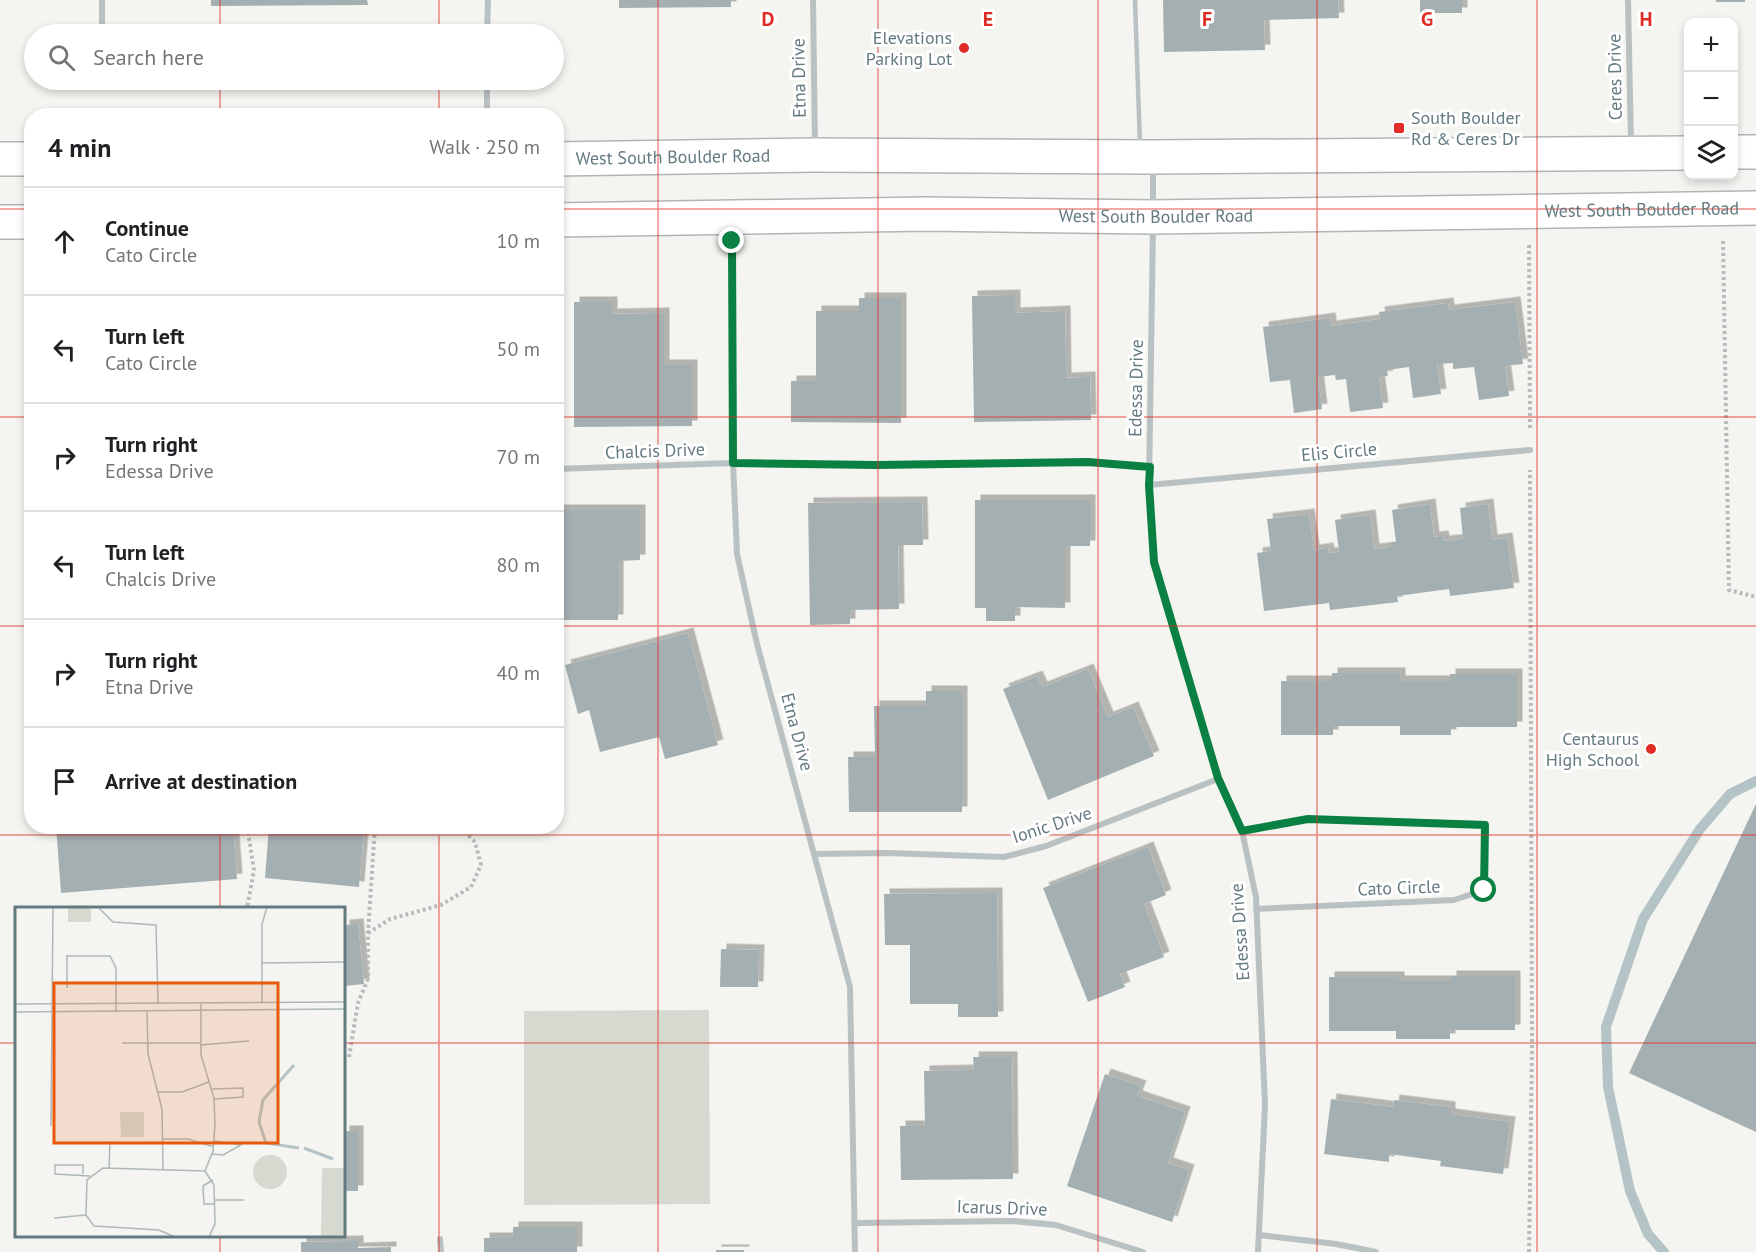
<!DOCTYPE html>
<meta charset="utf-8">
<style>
body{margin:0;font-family:"PT Sans",sans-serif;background:#f6f6f6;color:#202124}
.controls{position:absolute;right:18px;top:18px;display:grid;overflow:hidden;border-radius:12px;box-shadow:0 3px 9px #0003}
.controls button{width:54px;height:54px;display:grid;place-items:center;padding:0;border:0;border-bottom:2px solid #e0e0e0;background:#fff;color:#202124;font:30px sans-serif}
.stop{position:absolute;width:18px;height:18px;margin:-14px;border:4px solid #0b8043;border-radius:50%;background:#fff}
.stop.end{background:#0b8043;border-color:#fff;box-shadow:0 2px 6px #0008}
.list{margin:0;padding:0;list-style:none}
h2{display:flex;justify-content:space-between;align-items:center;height:78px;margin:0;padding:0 24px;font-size:26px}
h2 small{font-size:20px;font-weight:400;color:#757577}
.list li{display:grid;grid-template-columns:39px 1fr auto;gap:18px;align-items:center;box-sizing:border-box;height:108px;padding:0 24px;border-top:2px solid #e0e0e0}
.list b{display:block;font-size:22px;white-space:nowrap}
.list p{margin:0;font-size:20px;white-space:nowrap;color:#757577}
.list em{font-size:20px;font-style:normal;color:#757577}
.icon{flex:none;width:33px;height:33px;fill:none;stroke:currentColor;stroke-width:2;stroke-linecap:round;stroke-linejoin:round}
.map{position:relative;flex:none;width:1756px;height:1252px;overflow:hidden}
.search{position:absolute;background:#fff;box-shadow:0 3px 9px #0003;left:24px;top:24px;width:540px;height:66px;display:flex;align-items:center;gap:15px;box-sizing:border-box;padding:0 21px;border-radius:33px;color:#757577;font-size:22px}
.panel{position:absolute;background:#fff;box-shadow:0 3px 9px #0003;left:24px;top:108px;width:540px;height:726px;border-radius:24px}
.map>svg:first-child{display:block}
.green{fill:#d5d9cf}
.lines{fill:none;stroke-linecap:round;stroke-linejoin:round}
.stream{stroke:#b4c3c5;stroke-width:10}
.building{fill:#a4afb2;filter:url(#shadow)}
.primary-casing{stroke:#b0b6b8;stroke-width:36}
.path{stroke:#b7bbbc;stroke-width:4;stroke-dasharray:3 3;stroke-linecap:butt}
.lane{stroke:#bac1c3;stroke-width:4.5}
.street{stroke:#bac1c3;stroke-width:6}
.primary{stroke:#fff;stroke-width:33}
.route{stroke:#0b8043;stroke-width:8}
.grid{fill:none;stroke:#e02c24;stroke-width:1.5;stroke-opacity:0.55}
.poi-dot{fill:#e02c24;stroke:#fff;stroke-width:2}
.labels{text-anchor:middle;stroke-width:6;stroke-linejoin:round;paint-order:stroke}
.poi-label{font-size:18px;fill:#647a81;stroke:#fff;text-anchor:end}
.street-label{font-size:18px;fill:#647a81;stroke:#fff}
.inset-river{fill:none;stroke:#b4c3c5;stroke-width:3}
.inset-road{fill:none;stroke:#adb8ba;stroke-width:1.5}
.view{fill:#e8590c;fill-opacity:0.15;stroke:#e8590c;stroke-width:3}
.inset-edge{fill:none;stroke:#647a81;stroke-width:3}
.grid-label{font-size:20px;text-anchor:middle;font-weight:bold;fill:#e02c24;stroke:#fff;stroke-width:6;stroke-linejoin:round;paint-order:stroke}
</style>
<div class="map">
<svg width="1756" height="1252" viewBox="0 0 1756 1252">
<defs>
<filter id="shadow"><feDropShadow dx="5.5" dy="-5.5" stdDeviation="0" flood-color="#0004"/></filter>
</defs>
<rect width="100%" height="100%" fill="#f4f4f0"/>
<!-- green -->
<path class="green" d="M 709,1010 L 710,1204 L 524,1205 L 524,1011 Z"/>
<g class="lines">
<!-- stream -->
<path class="stream" d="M 1664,1252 L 1648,1234 L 1630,1191 L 1608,1087 L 1606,1027 L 1643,919 L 1700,829 L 1730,794 L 1756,781"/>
</g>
<!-- building -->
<g class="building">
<path d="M 211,0 L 367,0 L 368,5 L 211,6 Z"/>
<path d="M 619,0 L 731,0 L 731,7 L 619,8 Z"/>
<path d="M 1163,0 L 1338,0 L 1339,18 L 1264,20 L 1265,50 L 1164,52 Z"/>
<rect x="1420" y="0" width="42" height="13"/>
<rect x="1716" y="0" width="29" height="2"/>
<path d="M 1015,295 L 1015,313 L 1065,311 L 1066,378 L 1090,377 L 1091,420 L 974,422 L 972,296 Z"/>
<path d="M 859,298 L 901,298 L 901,423 L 791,422 L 791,381 L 816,381 L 816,311 L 859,311 Z"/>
<path d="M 574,302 L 612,302 L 612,314 L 664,313 L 664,365 L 692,365 L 692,426 L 574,427 Z"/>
<path d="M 1515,302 L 1523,364 L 1505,366 L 1509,396 L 1479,400 L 1474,367 L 1453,369 L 1453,363 L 1437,364 L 1441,394 L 1413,398 L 1409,367 L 1387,370 L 1388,376 L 1379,377 L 1383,408 L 1350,412 L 1346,379 L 1336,380 L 1335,375 L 1318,377 L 1322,409 L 1294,413 L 1290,380 L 1270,382 L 1263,327 L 1330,318 L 1331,326 L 1380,319 L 1379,312 L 1448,303 L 1449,310 Z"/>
<path d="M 975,500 L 1090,500 L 1090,546 L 1065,546 L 1065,608 L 1015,607 L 1015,621 L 986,621 L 986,608 L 975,608 Z"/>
<path d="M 922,502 L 923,545 L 898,545 L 899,609 L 850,610 L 850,624 L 810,625 L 808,503 Z"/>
<path d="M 1430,504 L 1434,537 L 1443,536 L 1444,541 L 1463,539 L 1460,508 L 1488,504 L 1492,540 L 1507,538 L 1514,588 L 1450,596 L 1449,589 L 1397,596 L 1398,602 L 1330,610 L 1329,603 L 1264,611 L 1257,553 L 1271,551 L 1267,519 L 1309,514 L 1314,550 L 1328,548 L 1329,553 L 1339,552 L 1335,520 L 1370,515 L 1374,549 L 1391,547 L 1391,542 L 1396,542 L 1392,510 Z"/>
<path d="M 556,510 L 640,510 L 640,560 L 618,561 L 618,620 L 556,620 Z"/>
<path d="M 688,633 L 718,745 L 665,759 L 659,737 L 600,752 L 589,710 L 578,714 L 565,665 Z"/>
<path d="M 1088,669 L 1108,717 L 1133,707 L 1154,756 L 1048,800 L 1003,689 L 1037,676 L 1042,687 Z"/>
<path d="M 1332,673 L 1400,673 L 1400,681 L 1450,681 L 1450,674 L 1517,674 L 1517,727 L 1451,727 L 1451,735 L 1400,735 L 1400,726 L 1333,726 L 1333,735 L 1281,735 L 1281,681 L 1332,681 Z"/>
<path d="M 926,691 L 962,691 L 962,812 L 849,812 L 848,757 L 875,757 L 874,706 L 926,706 Z"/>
<path d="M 1756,804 L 1756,1132 L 1629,1073 Z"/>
<path d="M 56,826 L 83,826 L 83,830 L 124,826 L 233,826 L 237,879 L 61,893 Z"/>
<path d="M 269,826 L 364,826 L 359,887 L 265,878 Z"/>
<path d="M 1148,847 L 1166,895 L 1144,904 L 1164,957 L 1120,974 L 1125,987 L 1088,1002 L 1043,888 Z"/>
<path d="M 997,893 L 998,1017 L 958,1017 L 958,1004 L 910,1004 L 910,945 L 885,945 L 884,894 Z"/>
<path d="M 358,924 L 364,984 L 344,986 L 344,925 Z"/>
<path d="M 721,949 L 759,950 L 758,987 L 720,987 Z"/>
<path d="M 1451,976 L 1515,976 L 1515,1030 L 1450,1030 L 1450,1039 L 1396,1039 L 1396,1031 L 1329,1031 L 1329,977 L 1399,977 L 1399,981 L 1451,981 Z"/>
<path d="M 973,1057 L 1012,1057 L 1013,1179 L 901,1180 L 900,1126 L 925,1126 L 924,1071 L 974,1070 Z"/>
<path d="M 1105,1074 L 1141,1086 L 1137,1096 L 1185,1112 L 1168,1163 L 1189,1170 L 1172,1222 L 1067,1186 Z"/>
<path d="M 1331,1099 L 1393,1107 L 1394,1100 L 1450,1107 L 1450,1114 L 1510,1122 L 1503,1174 L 1440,1166 L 1441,1161 L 1389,1154 L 1389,1162 L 1324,1154 Z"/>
<rect x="344" y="1131" width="14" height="60"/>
<path d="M 513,1227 L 577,1227 L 577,1252 L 484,1252 L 484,1238 L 513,1238 Z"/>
<path d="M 358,1241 L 358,1248 L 391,1247 L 391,1252 L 301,1252 L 301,1242 Z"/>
<rect x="716" y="1250" width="28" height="2"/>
</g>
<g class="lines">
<defs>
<g id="primary">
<path d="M 1734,152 L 1756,152"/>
<path d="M 0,159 L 32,159"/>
<path id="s1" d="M 556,159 L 815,155 L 1153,157 L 1688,153"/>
<path id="s2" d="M 556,220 L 926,214 L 1153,217 L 1756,208"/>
<path d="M 0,222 L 32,222"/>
</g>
</defs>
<!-- primary casing -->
<use href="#primary" class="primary-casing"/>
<!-- path -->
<g class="path">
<path d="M 1723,241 L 1729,590 L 1756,597"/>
<path d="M 1529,245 L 1530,429"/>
<path d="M 247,826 L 254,870 L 247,908"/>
<path d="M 368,933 L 390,919 L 441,905 L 471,887 L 481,865 L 475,842 L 459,826"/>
<path d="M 349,1057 L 358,1003 L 368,979 L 368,933 L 375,826"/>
<path d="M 1529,1252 L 1532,1047 L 1530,470"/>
</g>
<!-- lane -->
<path class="lane" d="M 1135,0 L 1140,145"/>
<!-- street -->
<g class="street">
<path d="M 813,0 L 815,145"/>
<path d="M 1628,0 L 1631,143"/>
<path d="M 102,34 L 102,0"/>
<path d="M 487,34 L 488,0"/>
<path d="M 487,116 L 487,80"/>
<path d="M 1153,166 L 1153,207"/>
<path d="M 1153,226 L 1149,485 L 1154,562 L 1218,779 L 1242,831 L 1256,897 L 1265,1105 L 1258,1252"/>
<path d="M 732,227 L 733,463 L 737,554 L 757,644 L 850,987 L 855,1252"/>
<path d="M 556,469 L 733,463 L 877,465 L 1088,463 L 1150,467"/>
<path d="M 1149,485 L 1530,450"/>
<path d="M 1242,831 L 1309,819 L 1485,824 L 1484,890 L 1454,900 L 1256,909"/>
<path d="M 814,854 L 888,853 L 1004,857 L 1046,846 L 1218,779"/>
<path d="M 855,1223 L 1012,1221 L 1056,1225 L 1143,1252"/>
<path d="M 1260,1235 L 1336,1244 L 1376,1252"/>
<path d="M 440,1239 L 441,1252"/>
</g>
<!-- primary -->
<use href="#primary" class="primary"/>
</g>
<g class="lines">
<!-- route -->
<path class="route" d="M 732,241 L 733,463 L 877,465 L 1088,462 L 1150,467 L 1149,485 L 1154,562 L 1218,778 L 1242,831 L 1308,819 L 1485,825 L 1484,890"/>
</g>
<!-- grid -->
<path class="grid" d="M 220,0 L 220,34M 439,0 L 439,34M 658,0 L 658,1252M 878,0 L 878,1252M 1098,0 L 1098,1252M 1317,0 L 1317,1252M 1537,0 L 1537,1252M 220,80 L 220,116M 439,80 L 439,116M 0,209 L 32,209M 556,209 L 1756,209M 0,417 L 32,417M 556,417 L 1756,417M 0,626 L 32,626M 556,626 L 1756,626M 220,826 L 220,908M 439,826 L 439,1252M 0,835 L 1756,835M 0,1043 L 16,1043M 344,1043 L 1756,1043M 220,1236 L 220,1252"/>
<!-- markers -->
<g class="poi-dot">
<circle cx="964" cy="48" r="6"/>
<rect x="1393" y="122" width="12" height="12" rx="3"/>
<circle cx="1651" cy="749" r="6"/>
</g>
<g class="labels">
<!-- poi labels -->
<g class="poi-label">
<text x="952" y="44">Elevations<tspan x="952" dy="21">Parking Lot</tspan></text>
<text x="1411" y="124" text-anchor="start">South Boulder<tspan x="1411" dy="21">Rd &amp; Ceres Dr</tspan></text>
<text x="1639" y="745">Centaurus<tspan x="1639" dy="21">High School</tspan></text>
</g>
<!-- street labels -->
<g class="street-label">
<text transform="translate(1615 77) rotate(-91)" y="6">Ceres Drive</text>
<text transform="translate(799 78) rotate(-91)" y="6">Etna Drive</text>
<text dy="6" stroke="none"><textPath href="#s1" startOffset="117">West South Boulder Road</textPath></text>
<text dy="6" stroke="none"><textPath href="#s2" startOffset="1086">West South Boulder Road</textPath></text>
<text dy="6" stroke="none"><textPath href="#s2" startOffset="600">West South Boulder Road</textPath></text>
<text transform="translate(1136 388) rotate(-89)" y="6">Edessa Drive</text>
<text transform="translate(655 451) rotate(-2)" y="6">Chalcis Drive</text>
<text transform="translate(1339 452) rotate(-5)" y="6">Elis Circle</text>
<text transform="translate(797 732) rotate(75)" y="6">Etna Drive</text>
<text transform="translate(1052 825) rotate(-18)" y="6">Ionic Drive</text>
<text transform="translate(1399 888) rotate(-2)" y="6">Cato Circle</text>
<text transform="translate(1240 932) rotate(-94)" y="6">Edessa Drive</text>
<text transform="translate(1002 1208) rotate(2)" y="6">Icarus Drive</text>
</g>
</g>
<!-- overview -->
<g transform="translate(15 907)">
<rect width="330" height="330" fill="#f4f4f0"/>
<path d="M 53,1 L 76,1 L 76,15 L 53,15 ZM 105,205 L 129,205 L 129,230 L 106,230 ZM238 265a17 17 0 1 1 34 0a17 17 0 1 1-34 0ZM 307,261 L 330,261 L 330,330 L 306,330 Z" fill="#d5d9cf"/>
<path class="inset-river" d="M 279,158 L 248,193 L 244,215 L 251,236 L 284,241M 289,241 L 318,252"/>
<path class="inset-road" d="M 83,0 L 98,15 L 141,18 L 143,96M 246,56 L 330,55M 52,81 L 52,49 L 95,49 L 101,61 L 101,104M 186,96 L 186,148 L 199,191 L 200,217 L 198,244 L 190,264M 247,96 L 247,17 L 252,0M 0,97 L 330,95M 132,104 L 133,147 L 147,202 L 148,262M 0,105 L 330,102M 107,136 L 185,136M 185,138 L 234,134M 197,182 L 228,181 L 228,190 L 199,192M 142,185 L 167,185 L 194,175M 36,219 L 38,0M 148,232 L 173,232 L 199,240M 197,247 L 208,248 L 226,238 L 199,234M 94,262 L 95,234M 190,264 L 199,278 L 200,317 L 194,330M 68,267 L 68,258 L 40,258 L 40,267 L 75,269M 198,273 L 188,279 L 189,297 L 200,297M 199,293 L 229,293M 39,311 L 71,308M 160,330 L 144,323 L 79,319 L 71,308 L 72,273 L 88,261 L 190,264"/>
<path class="view" d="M 39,76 L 263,76 L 263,236 L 39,236 Z"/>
<rect width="330" height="330" class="inset-edge"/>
</g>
<g class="grid-label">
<text x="768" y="26">D</text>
<text x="988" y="26">E</text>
<text x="1207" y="26">F</text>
<text x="1427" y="26">G</text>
<text x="1646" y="26">H</text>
</g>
</svg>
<div class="controls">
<button>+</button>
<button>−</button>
<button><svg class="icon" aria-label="layers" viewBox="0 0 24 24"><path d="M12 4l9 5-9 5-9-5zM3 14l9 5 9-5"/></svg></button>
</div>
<div class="stop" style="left:1484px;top:890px"></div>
<div class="stop end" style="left:732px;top:241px"></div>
<div class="search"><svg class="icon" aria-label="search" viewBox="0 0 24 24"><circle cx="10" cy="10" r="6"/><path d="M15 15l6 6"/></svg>Search here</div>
<section class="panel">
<h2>4 min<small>Walk · 250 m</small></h2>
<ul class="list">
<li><svg class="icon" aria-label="ahead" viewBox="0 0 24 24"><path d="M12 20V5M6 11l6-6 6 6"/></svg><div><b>Continue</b><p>Cato Circle</p></div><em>10 m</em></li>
<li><svg class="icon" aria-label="left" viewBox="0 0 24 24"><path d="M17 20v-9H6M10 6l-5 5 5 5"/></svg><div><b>Turn left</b><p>Cato Circle</p></div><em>50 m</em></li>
<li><svg class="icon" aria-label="right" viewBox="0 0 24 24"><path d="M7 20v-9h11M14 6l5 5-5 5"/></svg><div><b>Turn right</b><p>Edessa Drive</p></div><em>70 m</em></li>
<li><svg class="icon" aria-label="left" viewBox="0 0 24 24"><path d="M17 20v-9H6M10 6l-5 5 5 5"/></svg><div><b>Turn left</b><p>Chalcis Drive</p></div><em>80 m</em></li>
<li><svg class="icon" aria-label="right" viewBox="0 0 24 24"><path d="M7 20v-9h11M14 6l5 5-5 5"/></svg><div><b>Turn right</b><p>Etna Drive</p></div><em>40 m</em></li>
<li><svg class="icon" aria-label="arrive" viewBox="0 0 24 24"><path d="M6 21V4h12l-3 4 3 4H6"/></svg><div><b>Arrive at destination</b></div></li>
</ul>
</section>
</div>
